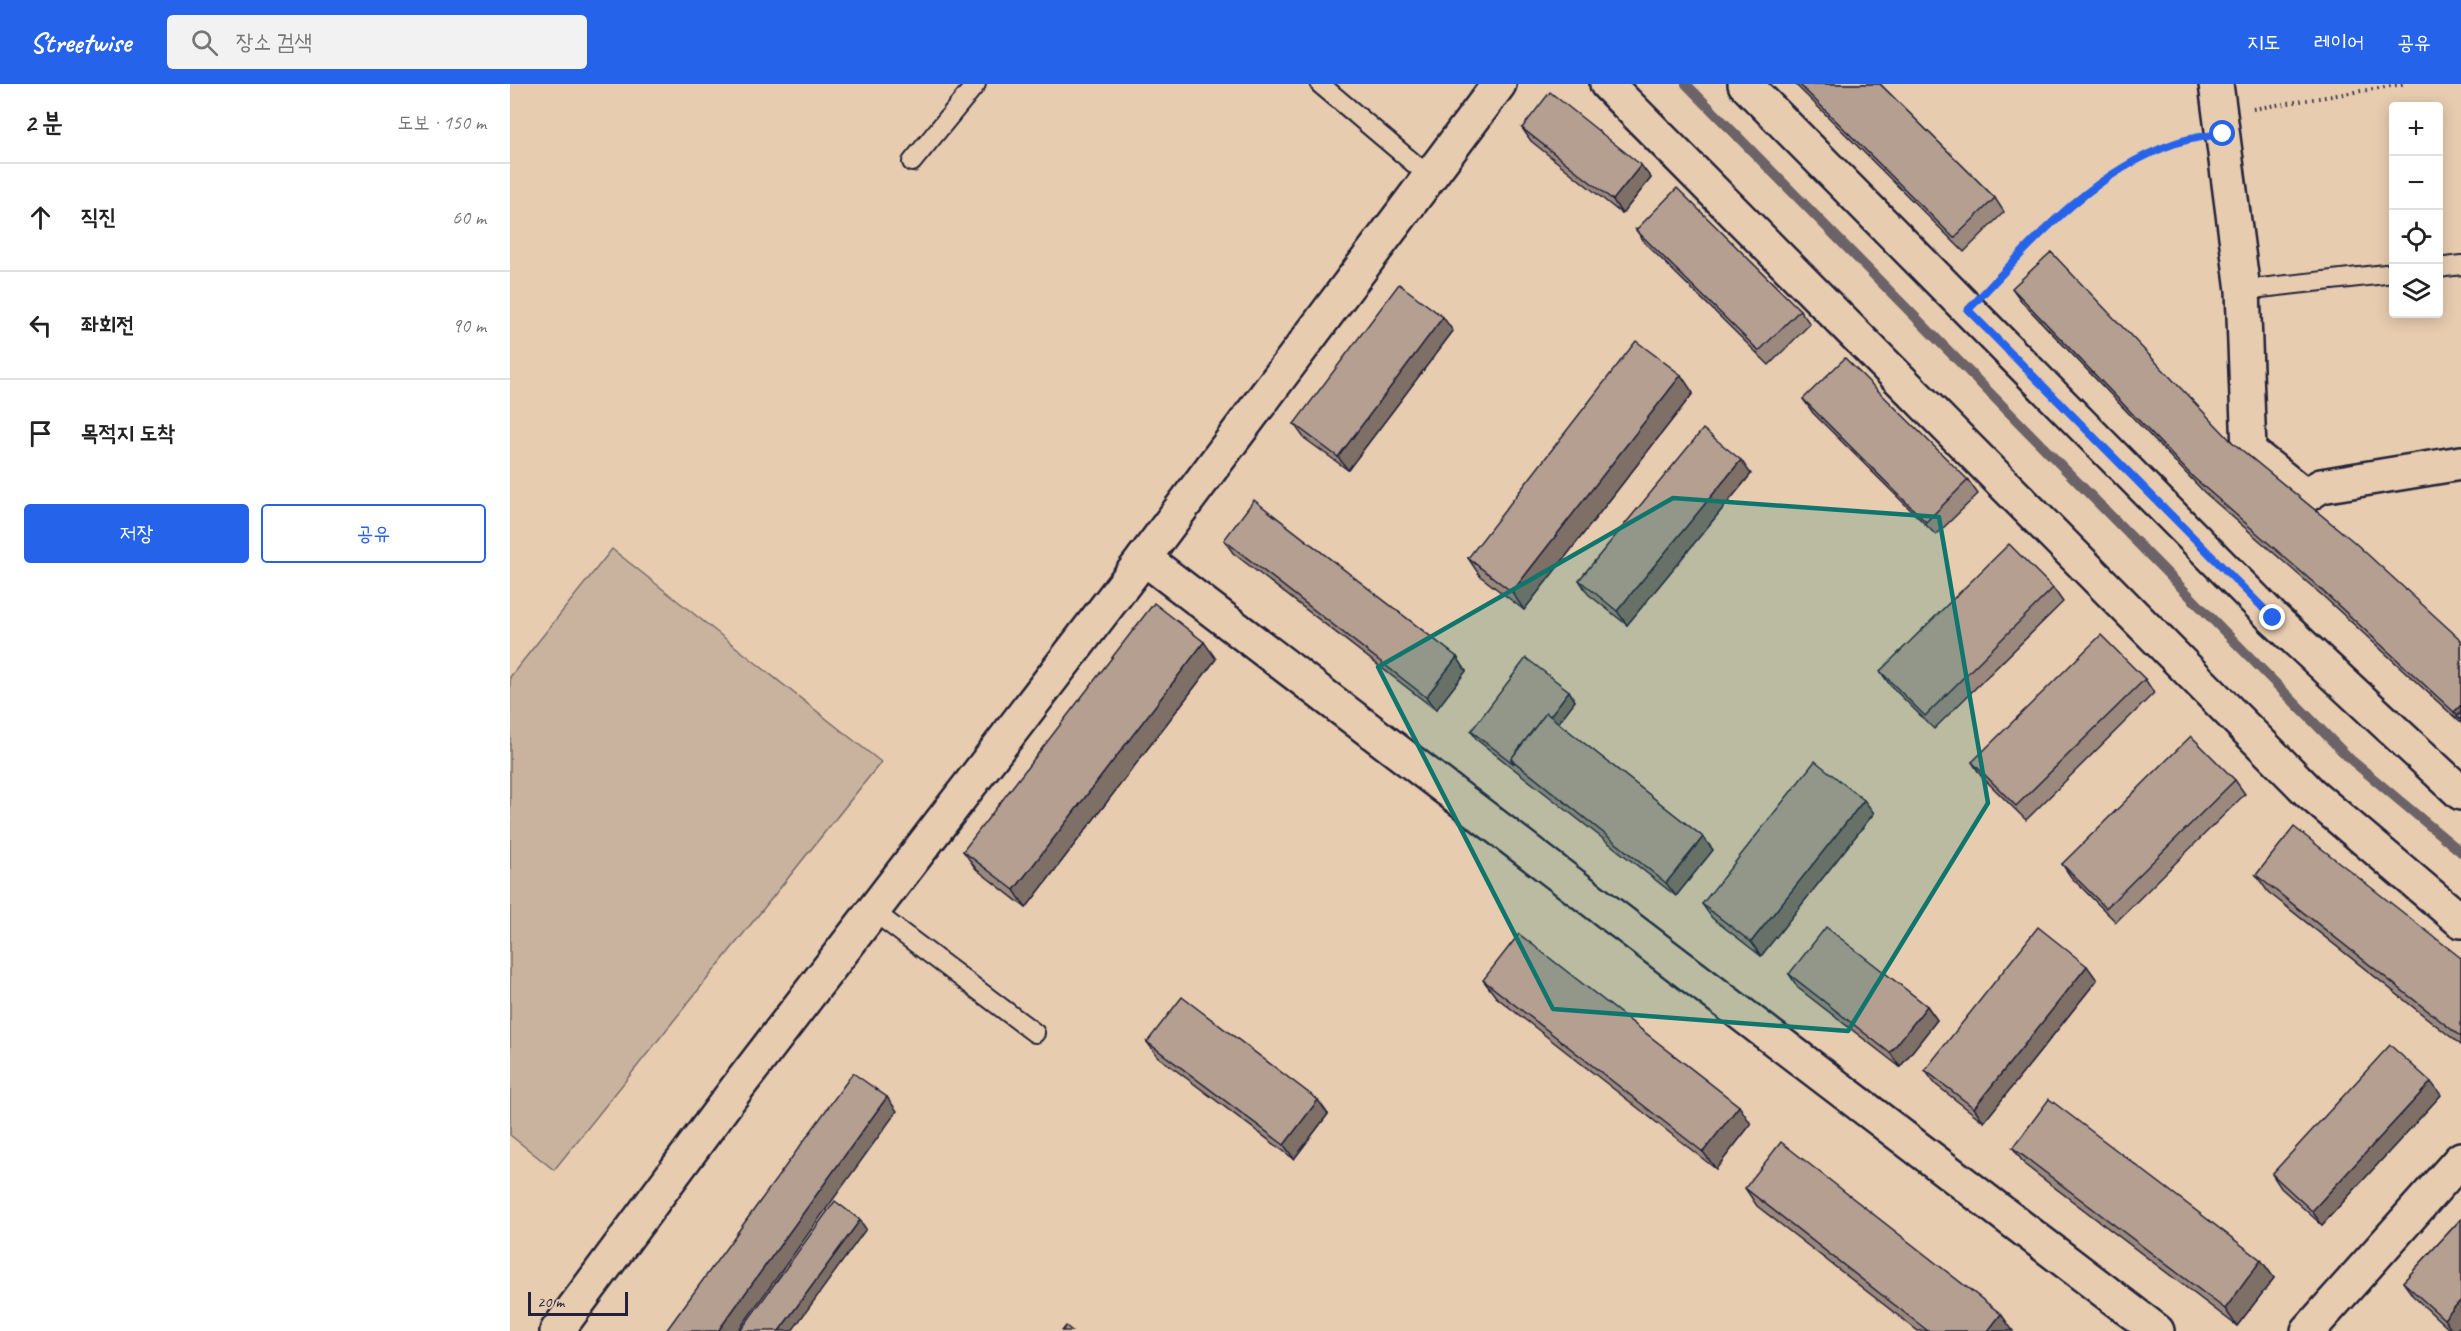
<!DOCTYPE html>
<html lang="ko">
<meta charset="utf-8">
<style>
body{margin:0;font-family:Caveat,"Poor Story",sans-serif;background:#f2f2f2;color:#222}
.controls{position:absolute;right:18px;top:18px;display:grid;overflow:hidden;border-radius:6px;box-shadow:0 3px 15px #0003}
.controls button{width:54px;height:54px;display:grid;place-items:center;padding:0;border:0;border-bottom:2px solid #e0e0e0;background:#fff;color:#222;font:30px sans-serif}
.scale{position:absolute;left:18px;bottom:15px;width:100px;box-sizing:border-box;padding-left:6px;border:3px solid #22223b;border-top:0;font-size:16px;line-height:21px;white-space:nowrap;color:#22223b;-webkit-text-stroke:4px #e7ccaf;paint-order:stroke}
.stop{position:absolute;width:18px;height:18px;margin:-14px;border:4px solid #2563eb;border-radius:50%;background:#fff}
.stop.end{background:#2563eb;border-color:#fff;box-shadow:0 2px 6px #0008}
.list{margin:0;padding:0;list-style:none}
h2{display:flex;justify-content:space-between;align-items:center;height:78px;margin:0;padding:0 24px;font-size:26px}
h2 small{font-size:20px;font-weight:400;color:#767676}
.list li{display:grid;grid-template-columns:39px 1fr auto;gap:18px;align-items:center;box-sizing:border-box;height:108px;padding:0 24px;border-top:2px solid #e0e0e0}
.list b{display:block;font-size:22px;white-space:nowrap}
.list em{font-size:20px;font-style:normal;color:#767676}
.actions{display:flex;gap:12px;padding:18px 24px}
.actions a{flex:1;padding:14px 0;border:2px solid #2563eb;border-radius:6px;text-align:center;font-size:21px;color:#2563eb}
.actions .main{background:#2563eb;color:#fff}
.icon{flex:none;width:33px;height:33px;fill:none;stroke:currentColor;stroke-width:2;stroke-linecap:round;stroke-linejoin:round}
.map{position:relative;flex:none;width:1951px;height:1247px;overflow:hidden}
header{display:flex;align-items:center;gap:36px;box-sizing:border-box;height:84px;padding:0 30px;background:#2563eb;color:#fff}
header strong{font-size:28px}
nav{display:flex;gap:33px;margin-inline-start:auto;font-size:21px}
.search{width:420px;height:54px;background:#f2f2f2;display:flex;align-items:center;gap:15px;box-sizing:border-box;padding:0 21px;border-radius:6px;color:#767676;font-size:22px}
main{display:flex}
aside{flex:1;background:#fff}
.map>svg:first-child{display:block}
.green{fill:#cab39e;stroke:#766a6c;stroke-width:1.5}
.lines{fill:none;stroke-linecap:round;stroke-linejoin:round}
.stream{stroke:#6c6367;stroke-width:10}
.lane-casing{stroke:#22223b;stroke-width:22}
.street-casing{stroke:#22223b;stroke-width:38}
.secondary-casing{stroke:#22223b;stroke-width:38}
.path{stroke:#22223b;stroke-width:4;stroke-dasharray:1.5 4.5;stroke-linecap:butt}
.lane{stroke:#e7ccaf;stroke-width:18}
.street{stroke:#e7ccaf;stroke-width:33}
.secondary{stroke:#e7ccaf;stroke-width:33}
.wall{fill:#9b897d;stroke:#22223b;stroke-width:1.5}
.shaded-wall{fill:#7e6f66;stroke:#22223b;stroke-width:1.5}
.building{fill:#b49f91;stroke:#22223b;stroke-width:1.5}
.route{stroke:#2563eb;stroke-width:8}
.marked{fill:#0f766e;fill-opacity:0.2;stroke:#0f766e;stroke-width:4.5;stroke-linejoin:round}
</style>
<header>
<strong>Streetwise</strong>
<div class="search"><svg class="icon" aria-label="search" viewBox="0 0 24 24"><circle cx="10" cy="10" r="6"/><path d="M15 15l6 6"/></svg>장소 검색</div>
<nav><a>지도</a><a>레이어</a><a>공유</a></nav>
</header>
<main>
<aside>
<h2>2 분<small>도보 · 150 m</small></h2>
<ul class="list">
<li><svg class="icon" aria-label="ahead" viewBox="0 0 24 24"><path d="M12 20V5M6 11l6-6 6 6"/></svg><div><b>직진</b></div><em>60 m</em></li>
<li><svg class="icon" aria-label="left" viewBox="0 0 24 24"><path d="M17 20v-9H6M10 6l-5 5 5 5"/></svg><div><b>좌회전</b></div><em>90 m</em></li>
<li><svg class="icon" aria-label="arrive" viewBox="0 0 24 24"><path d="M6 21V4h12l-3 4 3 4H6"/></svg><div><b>목적지 도착</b></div></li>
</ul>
<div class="actions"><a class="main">저장</a><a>공유</a></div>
</aside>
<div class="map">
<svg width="1951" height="1247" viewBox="0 0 1951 1247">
<rect width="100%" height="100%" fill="#e7ccaf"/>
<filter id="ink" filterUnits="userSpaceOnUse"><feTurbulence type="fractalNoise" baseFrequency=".0167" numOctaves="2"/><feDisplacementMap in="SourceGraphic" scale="12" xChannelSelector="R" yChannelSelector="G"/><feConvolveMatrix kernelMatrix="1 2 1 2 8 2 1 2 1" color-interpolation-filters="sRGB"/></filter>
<g filter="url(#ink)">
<!-- green -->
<path class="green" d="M 102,465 L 371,678 L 44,1086 L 0,1051 L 0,593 Z"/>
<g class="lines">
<!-- stream -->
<path class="stream" d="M 1176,0 L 1840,675 L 1951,768"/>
<defs>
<g id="lane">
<path d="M 810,0 L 920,93"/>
<path d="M 402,78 L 466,0"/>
<path d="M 1928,184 L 1951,181"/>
<path d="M 1733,206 L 1884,189"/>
<path d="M 363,827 L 525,949"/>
</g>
<g id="street">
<path d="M 1097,0 L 1800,709 L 1951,837"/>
<path d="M 1235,0 L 1763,534 L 1951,709"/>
<path d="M 1706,0 L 1733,206 L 1739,367 L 1795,412 L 1811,402 L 1951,379"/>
<path d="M 634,474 L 1647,1247"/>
<path d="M 1798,1247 L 1951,1075"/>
</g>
<path id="secondary" d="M 47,1247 L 227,1004 L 634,474 L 989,0"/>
</defs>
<!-- lane casing -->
<use href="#lane" class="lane-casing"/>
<!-- street casing -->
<use href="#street" class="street-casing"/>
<!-- secondary casing -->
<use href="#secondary" class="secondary-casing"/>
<!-- path -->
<g class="path">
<path d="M 1743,25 L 1893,0"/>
<path d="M 1481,201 C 1539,141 1597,78 1680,55"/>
</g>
<!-- lane -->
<use href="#lane" class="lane"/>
<!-- street -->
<use href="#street" class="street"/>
<!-- secondary -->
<use href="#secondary" class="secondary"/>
</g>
<!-- wall -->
<g class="wall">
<path d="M 1285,0 L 1370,0 L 1485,114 L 1494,128 L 1454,168 Z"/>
<path d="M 1012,44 L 1141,94 L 1112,130 L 1021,57 Z"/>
<path d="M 1126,146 L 1290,226 L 1300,240 L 1259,281 L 1135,159 Z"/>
<path d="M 1502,204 L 1722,358 L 1951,556 L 1951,639 L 1814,513 L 1694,408 L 1512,218 Z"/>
<path d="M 943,247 L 838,386 L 794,354 L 784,340 Z"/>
<path d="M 1183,309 L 1014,526 L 970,492 L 958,474 Z"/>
<path d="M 1293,315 L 1458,396 L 1468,410 L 1426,451 L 1303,329 Z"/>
<path d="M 1241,390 L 1117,541 L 1078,510 L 1069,496 Z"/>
<path d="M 714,456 L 947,573 L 956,587 L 926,626 L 723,469 Z"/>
<path d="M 1543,504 L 1553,518 L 1424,645 L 1380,601 L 1370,587 Z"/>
<path d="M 706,575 L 516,824 L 466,785 L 453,767 Z"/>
<path d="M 1635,595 L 1644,609 L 1516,736 L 1471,692 L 1462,678 Z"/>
<path d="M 1059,607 L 1065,617 L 1048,639 L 1193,753 L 1203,766 L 1166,812 L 967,656 L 961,647 Z"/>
<path d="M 1725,696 L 1735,710 L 1606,838 L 1561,793 L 1552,780 Z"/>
<path d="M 1364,729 L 1251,872 L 1202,834 L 1192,820 Z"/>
<path d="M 1746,791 L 1951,874 L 1951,961 L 1758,808 Z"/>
<path d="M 1279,890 L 1417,922 L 1427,936 L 1390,983 L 1288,904 Z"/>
<path d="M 973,896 L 1241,1040 L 1206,1085 L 986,913 Z"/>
<path d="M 1587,896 L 1474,1038 L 1425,1000 L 1415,986 Z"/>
<path d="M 637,958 L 818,1030 L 784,1075 L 647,972 Z"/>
<path d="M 1931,1011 L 1812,1141 L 1771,1104 L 1762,1090 Z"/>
<path d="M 1503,1064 L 1751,1176 L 1764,1194 L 1727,1242 L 1515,1081 Z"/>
<path d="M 1235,1104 L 1503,1247 L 1408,1247 L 1247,1122 Z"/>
<path d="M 1951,1135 L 1951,1241 L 1945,1247 L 1941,1247 L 1903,1212 L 1893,1198 Z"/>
</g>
<!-- shaded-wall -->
<g class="shaded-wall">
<path d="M 1131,81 L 1141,94 L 1112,130 L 1103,116 Z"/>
<path d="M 933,233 L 943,247 L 838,386 L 828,373 Z"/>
<path d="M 1171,291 L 1183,309 L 1014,526 L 1002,508 Z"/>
<path d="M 1231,376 L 1241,390 L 1117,541 L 1107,527 Z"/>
<path d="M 694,558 L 706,575 L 516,824 L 504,806 Z"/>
<path d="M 947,573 L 956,587 L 926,626 L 916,613 Z"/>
<path d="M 1059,607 L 1065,617 L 1013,685 L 1005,678 Z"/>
<path d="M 1951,621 L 1951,636 L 1944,628 Z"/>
<path d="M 1354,716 L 1364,729 L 1251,872 L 1241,858 Z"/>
<path d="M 1193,753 L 1203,766 L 1166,812 L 1156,799 Z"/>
<path d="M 1577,882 L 1587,896 L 1474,1038 L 1464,1024 Z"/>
<path d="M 1417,922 L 1427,936 L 1390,983 L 1380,969 Z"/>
<path d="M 1921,998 L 1931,1011 L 1812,1141 L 1802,1127 Z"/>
<path d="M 377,1013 L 387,1027 L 228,1247 L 208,1247 Z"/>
<path d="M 808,1016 L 818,1030 L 784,1075 L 774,1061 Z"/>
<path d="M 1229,1022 L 1241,1040 L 1206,1085 L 1193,1068 Z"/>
<path d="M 350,1136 L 356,1145 L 282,1247 L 269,1247 Z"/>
<path d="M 1751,1176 L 1764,1194 L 1727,1242 L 1715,1225 Z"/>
<path d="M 1951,1216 L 1951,1241 L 1945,1247 L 1942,1247 L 1934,1235 Z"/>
<path d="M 1491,1230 L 1503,1247 L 1478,1247 Z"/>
</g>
<!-- building -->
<g class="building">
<path d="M 1289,0 L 1370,0 L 1485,114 L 1444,154 Z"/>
<path d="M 1040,8 L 1131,81 L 1103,116 L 1012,44 Z"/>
<path d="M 1167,104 L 1290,226 L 1249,267 L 1126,146 Z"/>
<path d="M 1541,168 L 1722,358 L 1843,457 L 1951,556 L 1951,621 L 1944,628 L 1804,499 L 1684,394 L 1502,204 Z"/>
<path d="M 889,200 L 933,233 L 828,373 L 784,340 Z"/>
<path d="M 1126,257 L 1171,291 L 1002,508 L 958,474 Z"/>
<path d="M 1335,274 L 1458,396 L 1416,438 L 1293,315 Z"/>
<path d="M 1193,345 L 1231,376 L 1107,527 L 1069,496 Z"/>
<path d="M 744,416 L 947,573 L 916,613 L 714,456 Z"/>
<path d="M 1499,460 L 1543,504 L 1415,632 L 1370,587 Z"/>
<path d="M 644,519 L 694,558 L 504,806 L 453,767 Z"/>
<path d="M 1591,551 L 1635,595 L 1506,722 L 1462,678 Z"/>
<path d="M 1016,574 L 1059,607 L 1040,632 L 1036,629 L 1001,675 L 1004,680 L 961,647 Z"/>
<path d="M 1951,628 L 1951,636 L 1947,633 Z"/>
<path d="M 1036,629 L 1193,753 L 1156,799 L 1001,675 Z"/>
<path d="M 1681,652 L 1725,696 L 1596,824 L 1552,780 Z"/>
<path d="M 1305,677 L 1354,716 L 1241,858 L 1192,820 Z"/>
<path d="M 1784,743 L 1951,874 L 1951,953 L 1746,791 Z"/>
<path d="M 1316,843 L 1417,922 L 1380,969 L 1279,890 Z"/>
<path d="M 1528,843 L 1577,882 L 1464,1024 L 1415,986 Z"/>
<path d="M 1009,850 L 1229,1022 L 1193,1068 L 973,896 Z"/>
<path d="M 672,913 L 808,1016 L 774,1061 L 637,958 Z"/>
<path d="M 1880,961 L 1921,998 L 1802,1127 L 1762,1090 Z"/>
<path d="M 343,989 L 377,1013 L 208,1247 L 156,1247 Z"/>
<path d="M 1539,1015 L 1751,1176 L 1715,1225 L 1503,1064 Z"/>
<path d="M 1271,1058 L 1491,1230 L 1478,1247 L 1418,1247 L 1235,1104 Z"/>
<path d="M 325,1117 L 350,1136 L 269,1247 L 230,1247 Z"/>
<path d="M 1951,1135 L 1951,1216 L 1934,1235 L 1893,1198 Z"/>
<path d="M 556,1242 L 562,1247 L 552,1247 Z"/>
</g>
</g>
<g class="lines" filter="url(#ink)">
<!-- route -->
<path class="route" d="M 1713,50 C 1696,52 1679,54 1663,60 C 1578,90 1519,162 1458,226 L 1763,534"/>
</g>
<!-- marked area -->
<path class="marked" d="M 1163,414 L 1429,433 L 1478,719 L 1338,947 L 1043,925 L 868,583 Z"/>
</svg>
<div class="controls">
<button>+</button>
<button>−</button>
<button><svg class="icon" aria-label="locate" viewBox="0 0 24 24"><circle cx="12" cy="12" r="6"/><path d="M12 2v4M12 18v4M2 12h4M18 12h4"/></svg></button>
<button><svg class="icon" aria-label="layers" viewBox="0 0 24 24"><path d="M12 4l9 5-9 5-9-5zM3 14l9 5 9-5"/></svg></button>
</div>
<div class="scale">20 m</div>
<div class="stop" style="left:1713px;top:50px"></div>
<div class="stop end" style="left:1763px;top:534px"></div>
</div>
</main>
